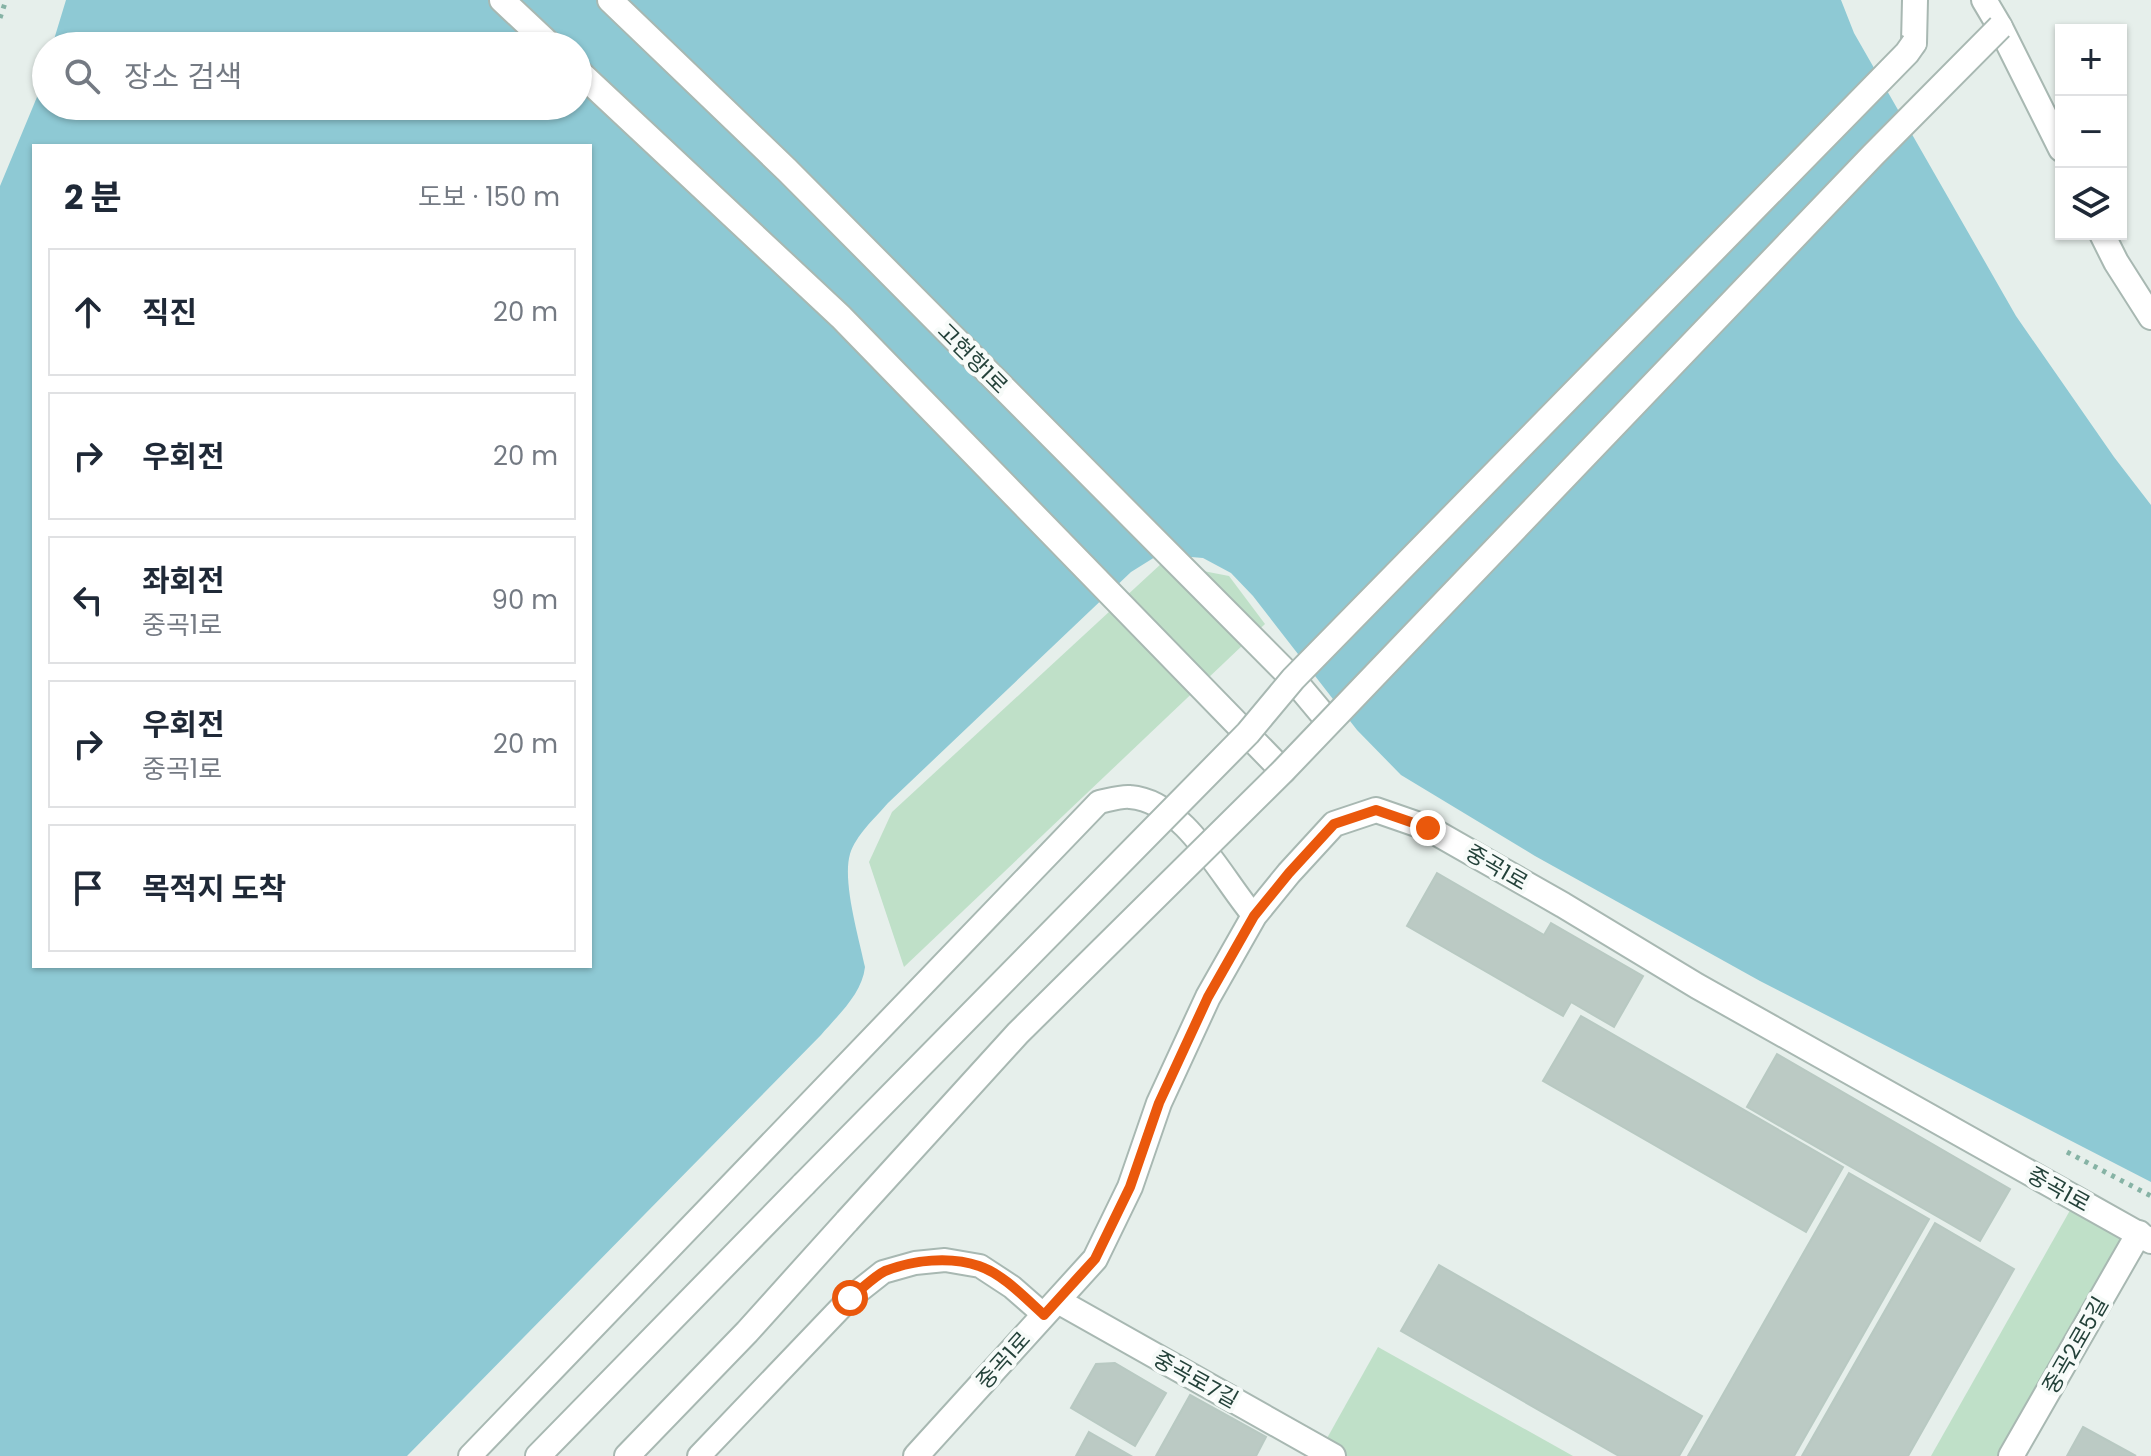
<!DOCTYPE html>
<html lang="ko">
<meta charset="utf-8">
<style>
body{margin:0;font-family:Poppins,"Noto Sans KR",sans-serif;background:#f6f6f7;color:#1f2937}
.controls{position:absolute;right:24px;top:24px;display:grid;overflow:hidden;border-radius:0px;box-shadow:0 2px 6px #0004}
.controls button{width:72px;height:72px;display:grid;place-items:center;padding:0;border:0;border-bottom:2px solid #e0e1e3;background:#fff;color:#1f2937;font:40px sans-serif}
.stop{position:absolute;width:24px;height:24px;margin:-18px;border:6px solid #ea580c;border-radius:50%;background:#fff}
.stop.end{background:#ea580c;border-color:#fff;box-shadow:0 2px 8px #0008}
.list{margin:0;padding:0;list-style:none}
h2{display:flex;justify-content:space-between;align-items:center;height:104px;margin:0;padding:0 32px;font-size:34px}
h2 small{font-size:26px;font-weight:400;color:#747a83}
.list li{display:grid;grid-template-columns:52px 1fr auto;gap:24px;align-items:center;box-sizing:border-box;height:128px;margin:0 16px 16px;padding:0 16px;border:2px solid #e0e1e3;border-radius:0px}
.list b{display:block;font-size:30px;white-space:nowrap}
.list p{margin:0;font-size:26px;white-space:nowrap;color:#747a83}
.list em{font-size:26px;font-style:normal;color:#747a83}
.icon{flex:none;width:44px;height:44px;fill:none;stroke:currentColor;stroke-width:2;stroke-linecap:round;stroke-linejoin:round}
.map{position:relative;flex:none;width:2151px;height:1456px;overflow:hidden}
.search{position:absolute;background:#fff;box-shadow:0 2px 6px #0004;left:32px;top:32px;width:560px;height:88px;display:flex;align-items:center;gap:20px;box-sizing:border-box;padding:0 28px;border-radius:44px;color:#747a83;font-size:30px}
.panel{position:absolute;background:#fff;box-shadow:0 2px 6px #0004;left:32px;top:144px;width:560px;height:824px;border-radius:0px}
.map>svg:first-child{display:block}
.green{fill:#bfe0c8}
.water{fill:#8ec9d4;fill-rule:evenodd}
.building{fill:#bbcac4;stroke:#b8c9c2;stroke-width:2}
.lines{fill:none;stroke-linecap:round;stroke-linejoin:round}
.service-casing{stroke:#a8b8b2;stroke-width:26}
.minor-casing{stroke:#a8b8b2;stroke-width:28}
.tertiary-casing{stroke:#a8b8b2;stroke-width:28}
.path{stroke:#86b3a5;stroke-width:5;stroke-dasharray:4 6;stroke-linecap:butt}
.service{stroke:#fff;stroke-width:22}
.minor{stroke:#fff;stroke-width:24}
.tertiary{stroke:#fff;stroke-width:24}
.tertiary-bridge-casing{stroke:#a8b8b2;stroke-width:28;stroke-linecap:butt}
.tertiary-bridge{stroke:#fff;stroke-width:24}
.route{stroke:#ea580c;stroke-width:10}
.labels{text-anchor:middle;stroke-width:8;stroke-linejoin:round;paint-order:stroke}
.street-label{font-size:22px;fill:#24423a;stroke:#f7fbf9}
</style>
<div class="map">
<svg width="2151" height="1456" viewBox="0 0 2151 1456">
<rect width="100%" height="100%" fill="#e6efeb"/>
<!-- green -->
<g class="green">
<path d="M 1162,563 L 1229,576 L 1265,624 L 904,967 L 869,862 L 892,812 Z"/>
<path d="M 2077,1198 L 2139,1233 L 2011,1456 L 1931,1456 Z"/>
<path d="M 1378,1347 L 1573,1456 L 1333,1456 L 1321,1449 Z"/>
</g>
<!-- water -->
<path class="water" d="M 66,0 L 1841,0 L 1854,33 L 2016,316 L 2114,457 L 2151,505 L 2151,1182 L 1760,981 L 1535,856 L 1401,775 L 1357,730 L 1253,596 L 1231,573 L 1203,558 L 1179,556 L 1155,557 L 1131,572 L 888,803 C 875,818 856,835 850,854 C 842,881 859,938 865,967 C 862,994 838,1015 821,1035 L 407,1456 L 0,1456 L 0,186 L 37,97 L 46,68 L 46,106 L 578,106 L 578,46 L 52,46 ZM 34,146 L 590,146 L 590,966 L 34,966 Z"/>
<!-- building -->
<g class="building">
<path d="M 1437,873 L 1544,935 L 1551,923 L 1643,976 L 1614,1027 L 1571,1002 L 1563,1016 L 1407,926 Z"/>
<path d="M 1581,1016 L 1843,1167 L 1806,1232 L 1543,1081 Z"/>
<path d="M 1777,1054 L 2010,1189 L 1980,1241 L 1747,1107 Z"/>
<path d="M 1849,1173 L 1929,1219 L 1794,1456 L 1688,1456 Z"/>
<path d="M 1935,1223 L 2014,1269 L 1908,1456 L 1802,1456 Z"/>
<path d="M 1439,1265 L 1702,1416 L 1679,1456 L 1619,1456 L 1401,1331 Z"/>
<path d="M 1115,1363 L 1166,1393 L 1135,1446 L 1071,1408 L 1096,1364 Z"/>
<path d="M 1190,1395 L 1266,1437 L 1256,1456 L 1156,1456 Z"/>
<path d="M 2083,1427 L 2136,1456 L 2067,1456 Z"/>
<path d="M 1089,1432 L 1131,1456 L 1076,1456 Z"/>
</g>
<g class="lines">
<defs>
<g id="service">
<path d="M 470,1456 L 1099,802 C 1109,800 1121,796 1130,797 C 1185,801 1222,879 1254,916"/>
<path d="M 699,1456 L 850,1298 L 883,1272 L 915,1263 L 945,1260 L 980,1266 L 1012,1287 L 1044,1315"/>
</g>
<g id="minor">
<path d="M 1058,1301 L 1333,1456"/>
<path d="M 916,1456 L 1095,1259 L 1130,1187 L 1159,1103 L 1208,997 L 1254,916 L 1289,873 L 1334,824 L 1376,810 L 1428,828 L 1563,905 L 1697,986 L 2151,1241"/>
<path d="M 2011,1456 L 2139,1233"/>
</g>
<g id="tertiary">
<path d="M 502,0 L 551,46"/>
<path d="M 610,0 L 787,170 L 1293,679 L 1329,722"/>
<path d="M 1984,0 L 2000,27 L 2061,149"/>
<path d="M 1914,43 L 1915,0"/>
<path d="M 578,71 L 841,317 L 1283,771"/>
<path d="M 2102,234 L 2116,262 L 2151,317"/>
<path d="M 538,1456 L 804,1184"/>
<path d="M 627,1456 L 747,1332 L 847,1221"/>
</g>
</defs>
<!-- service casing -->
<use href="#service" class="service-casing"/>
<!-- minor casing -->
<use href="#minor" class="minor-casing"/>
<!-- tertiary casing -->
<use href="#tertiary" class="tertiary-casing"/>
<!-- path -->
<g class="path">
<path d="M 0,18 L 6,0"/>
<path d="M 2067,1152 L 2151,1196"/>
</g>
<!-- service -->
<use href="#service" class="service"/>
<!-- minor -->
<use href="#minor" class="minor"/>
<!-- tertiary -->
<use href="#tertiary" class="tertiary"/>
<defs>
<g id="tertiary-bridge">
<path d="M 804,1184 L 1248,733 L 1293,679 L 1907,53 L 1914,43"/>
<path d="M 847,1221 L 1018,1033 L 1283,771 L 1873,155 L 2000,27"/>
</g>
</defs>
<!-- tertiary-bridge casing -->
<use href="#tertiary-bridge" class="tertiary-bridge-casing"/>
<!-- tertiary-bridge -->
<use href="#tertiary-bridge" class="tertiary-bridge"/>
</g>
<g class="lines">
<!-- route -->
<path class="route" d="M 850,1298 C 861,1290 873,1277 885,1271 C 913,1260 950,1256 979,1266 C 1003,1274 1025,1298 1044,1315 L 1095,1259 L 1130,1187 L 1159,1103 L 1208,997 L 1254,916 L 1289,873 L 1334,824 L 1376,810 L 1428,828"/>
</g>
<g class="labels">
<!-- street labels -->
<g class="street-label">
<text transform="translate(973 358) rotate(45)" y="8">고현항1로</text>
<text transform="translate(1497 867) rotate(30)" y="8">중곡1로</text>
<text transform="translate(2059 1189) rotate(29)" y="8">중곡1로</text>
<text transform="translate(2075 1345) rotate(-60)" y="8">중곡2로5길</text>
<text transform="translate(1003 1360) rotate(-48)" y="8">중곡1로</text>
<text transform="translate(1196 1379) rotate(29)" y="8">중곡로7길</text>
</g>
</g>
</svg>
<div class="controls">
<button>+</button>
<button>−</button>
<button><svg class="icon" aria-label="layers" viewBox="0 0 24 24"><path d="M12 4l9 5-9 5-9-5zM3 14l9 5 9-5"/></svg></button>
</div>
<div class="stop" style="left:850px;top:1298px"></div>
<div class="stop end" style="left:1428px;top:828px"></div>
<div class="search"><svg class="icon" aria-label="search" viewBox="0 0 24 24"><circle cx="10" cy="10" r="6"/><path d="M15 15l6 6"/></svg>장소 검색</div>
<section class="panel">
<h2>2 분<small>도보 · 150 m</small></h2>
<ul class="list">
<li><svg class="icon" aria-label="ahead" viewBox="0 0 24 24"><path d="M12 20V5M6 11l6-6 6 6"/></svg><div><b>직진</b></div><em>20 m</em></li>
<li><svg class="icon" aria-label="right" viewBox="0 0 24 24"><path d="M7 20v-9h11M14 6l5 5-5 5"/></svg><div><b>우회전</b></div><em>20 m</em></li>
<li><svg class="icon" aria-label="left" viewBox="0 0 24 24"><path d="M17 20v-9H6M10 6l-5 5 5 5"/></svg><div><b>좌회전</b><p>중곡1로</p></div><em>90 m</em></li>
<li><svg class="icon" aria-label="right" viewBox="0 0 24 24"><path d="M7 20v-9h11M14 6l5 5-5 5"/></svg><div><b>우회전</b><p>중곡1로</p></div><em>20 m</em></li>
<li><svg class="icon" aria-label="arrive" viewBox="0 0 24 24"><path d="M6 21V4h12l-3 4 3 4H6"/></svg><div><b>목적지 도착</b></div></li>
</ul>
</section>
</div>
